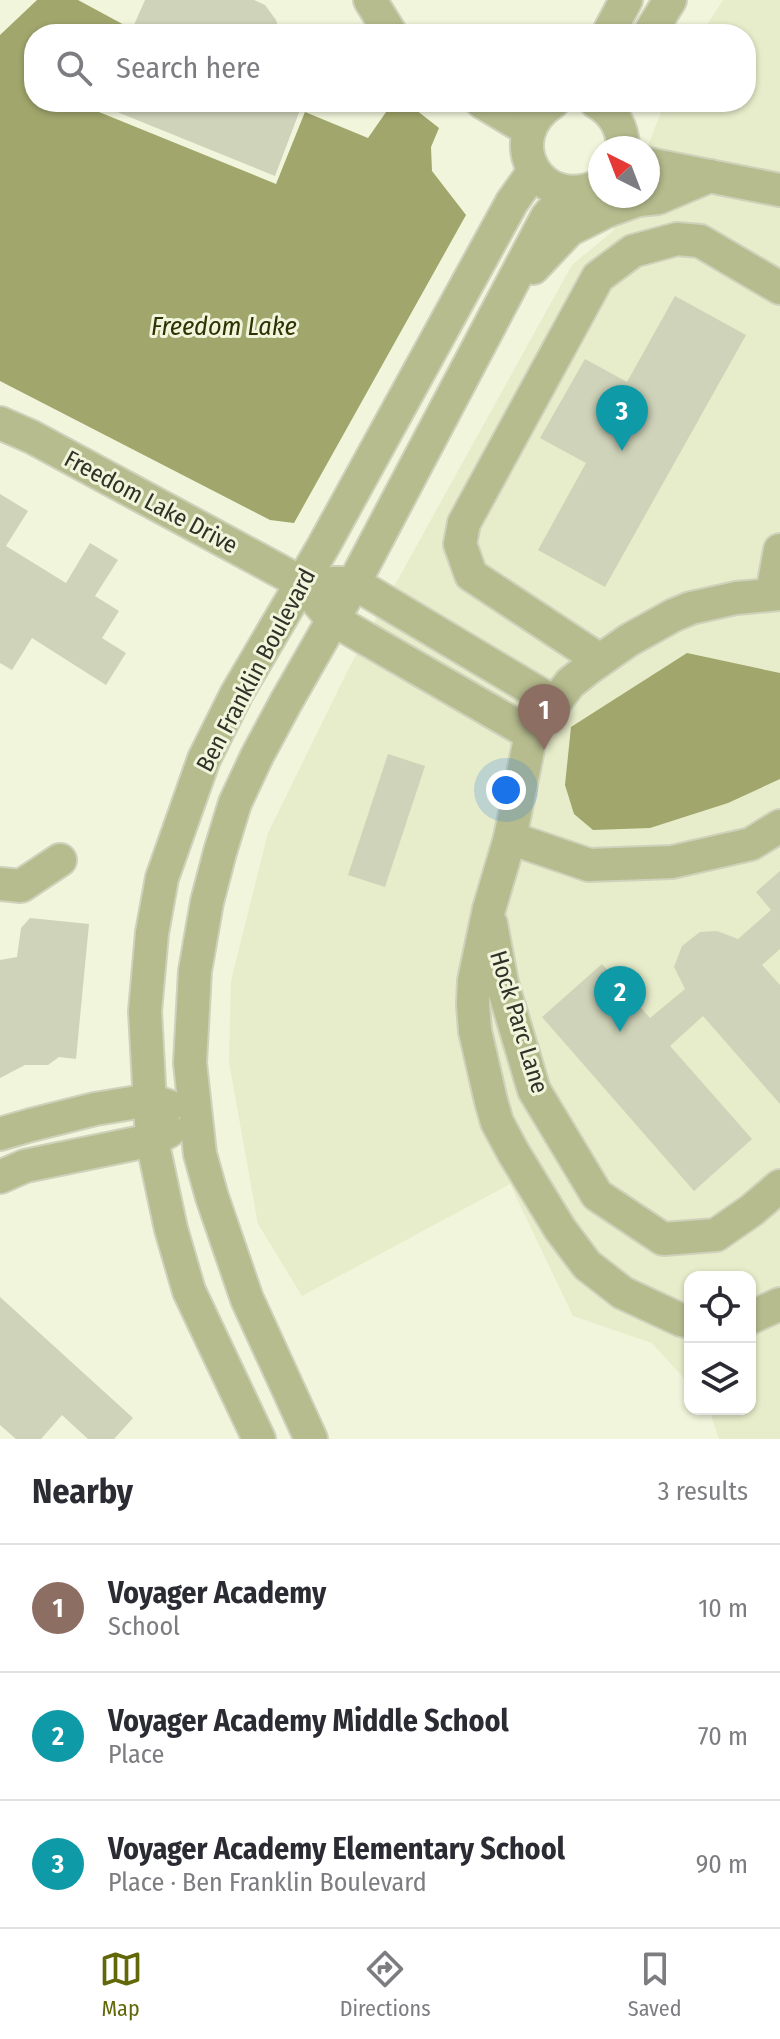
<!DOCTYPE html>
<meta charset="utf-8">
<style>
body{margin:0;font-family:"Fira Sans Condensed",sans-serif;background:#f7f7f7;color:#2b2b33}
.controls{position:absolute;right:24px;bottom:24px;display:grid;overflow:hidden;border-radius:16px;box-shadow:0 2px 6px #0004}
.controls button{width:72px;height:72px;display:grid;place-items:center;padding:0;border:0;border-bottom:2px solid #e1e1e2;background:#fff;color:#2b2b33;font:40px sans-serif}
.compass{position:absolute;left:588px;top:136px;width:72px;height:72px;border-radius:50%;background:#fff;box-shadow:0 2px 6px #0004;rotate:318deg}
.you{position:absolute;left:506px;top:790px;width:28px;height:28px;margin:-20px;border:6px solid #fff;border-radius:50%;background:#1a73e8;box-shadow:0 0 0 12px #1a73e833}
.badge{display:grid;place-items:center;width:52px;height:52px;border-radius:50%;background:#626808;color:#fff;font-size:26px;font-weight:700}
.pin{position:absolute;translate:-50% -66px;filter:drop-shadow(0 2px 4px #0008)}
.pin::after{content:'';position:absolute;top:42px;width:28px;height:24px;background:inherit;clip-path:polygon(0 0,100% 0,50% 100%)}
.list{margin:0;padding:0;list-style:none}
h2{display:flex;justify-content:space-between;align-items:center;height:104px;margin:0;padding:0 32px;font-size:34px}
h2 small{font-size:26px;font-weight:400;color:#7c7c81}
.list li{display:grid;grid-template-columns:52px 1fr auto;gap:24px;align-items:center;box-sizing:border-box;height:128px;padding:0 32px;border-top:2px solid #e1e1e2}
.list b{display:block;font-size:30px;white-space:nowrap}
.list p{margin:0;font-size:26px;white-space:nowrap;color:#7c7c81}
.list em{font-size:26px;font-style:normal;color:#7c7c81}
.icon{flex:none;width:44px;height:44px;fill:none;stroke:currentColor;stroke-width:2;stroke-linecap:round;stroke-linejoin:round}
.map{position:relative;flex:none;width:780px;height:1439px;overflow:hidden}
.search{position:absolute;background:#fff;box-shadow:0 2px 6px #0004;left:24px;right:24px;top:24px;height:88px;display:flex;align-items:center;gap:20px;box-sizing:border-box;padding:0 28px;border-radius:32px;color:#7c7c81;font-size:30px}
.sheet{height:488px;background:#fff}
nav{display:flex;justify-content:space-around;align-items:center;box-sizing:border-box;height:112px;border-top:2px solid #e1e1e2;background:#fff;font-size:22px;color:#7c7c81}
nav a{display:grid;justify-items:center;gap:4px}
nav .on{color:#626808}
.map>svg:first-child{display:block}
.built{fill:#e7ecca}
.water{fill:#a0a66c}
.building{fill:#cfd3b9}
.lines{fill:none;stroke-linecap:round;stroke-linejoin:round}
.minor-casing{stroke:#ced2bb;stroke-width:36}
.minor{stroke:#b6bc8e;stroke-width:32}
.labels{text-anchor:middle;stroke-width:6;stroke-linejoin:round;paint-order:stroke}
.street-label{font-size:24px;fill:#303127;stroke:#f1f5db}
.water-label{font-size:26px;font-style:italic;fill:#2f3203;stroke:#f1f5db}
</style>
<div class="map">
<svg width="780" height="1439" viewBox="0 0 780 1439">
<rect width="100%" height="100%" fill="#f1f5db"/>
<!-- built -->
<path class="built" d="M 723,0 L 780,0 L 780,1439 L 719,1439 L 709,1409 L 750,1409 L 750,1277 L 690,1277 L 690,1385 L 652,1343 L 573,1316 L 510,1184 L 302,1296 L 258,1224 L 229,1062 L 231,981 L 268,833 L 350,666 L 572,265 L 613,231 L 627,196 L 648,196 L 647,148 L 665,102 L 746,102 L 746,34 L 701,34 Z"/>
<!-- water -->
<g class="water">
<path d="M 37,0 L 78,0 L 128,27 L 125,34 L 34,34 L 34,102 L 97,102 L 94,110 L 276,184 L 305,112 L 368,138 L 393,102 L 406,102 L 439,128 L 431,147 L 432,171 L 466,215 L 294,523 L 270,520 L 0,381 L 0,35 Z"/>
<path d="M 687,653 L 780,673 L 780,779 L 728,803 L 650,828 L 593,830 L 574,814 L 565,785 L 571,727 Z"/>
</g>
<!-- building -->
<g class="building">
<path d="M 145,0 L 254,0 L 265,5 L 276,20 L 280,34 L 130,34 Z"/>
<path d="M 102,102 L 303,102 L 275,176 L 100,105 Z"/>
<path d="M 675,296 L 746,335 L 605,587 L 538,550 L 586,463 L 540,438 L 585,359 L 627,382 Z"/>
<path d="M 0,494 L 28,511 L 6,546 L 66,583 L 90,543 L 118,560 L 95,596 L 119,611 L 102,638 L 126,653 L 106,685 L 32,638 L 12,670 L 0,663 Z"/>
<path d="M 388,754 L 425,766 L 385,887 L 348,875 Z"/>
<path d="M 780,871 L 780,949 L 762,965 L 780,985 L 780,1104 L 703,1016 L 670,1046 L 752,1139 L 694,1191 L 542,1017 L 602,964 L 650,1018 L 685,989 L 674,967 L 682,946 L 700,932 L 717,931 L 738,939 L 771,910 L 756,892 Z"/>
<path d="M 30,918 L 89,924 L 76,1059 L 59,1057 L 48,1065 L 25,1065 L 0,1078 L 0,960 L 17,957 L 21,928 Z"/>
<path d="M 0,1297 L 133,1418 L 114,1439 L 88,1439 L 62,1415 L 41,1439 L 16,1439 L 0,1425 Z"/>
</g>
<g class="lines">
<defs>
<g id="minor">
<path d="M 370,0 L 391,34"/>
<path d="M 608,34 L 626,0"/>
<path d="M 649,34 L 670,0"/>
<path d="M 482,102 L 529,130"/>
<path d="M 553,102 C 497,138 540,215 600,185"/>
<path d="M 596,102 C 614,112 623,128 623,148"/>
<path d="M 648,164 L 780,190"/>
<path d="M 533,268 L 569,230 L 607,211 L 638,200 L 658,198 L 710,176"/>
<path d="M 0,423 L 32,437 L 302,583 L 332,619 L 531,734"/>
<path d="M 333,583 L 354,583 L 555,703"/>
<path d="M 772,594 L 780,550"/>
<path d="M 600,660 L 471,575 L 460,544 L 464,523 L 598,277 L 633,251 L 677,239 L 700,241 L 780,288"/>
<path d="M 510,838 L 589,865 L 672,862 L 751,844 L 780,826"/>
<path d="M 0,884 L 21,886 L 60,860"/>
<path d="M 491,924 L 502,983 L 534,1090 L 597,1195 L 663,1239 L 716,1235 L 752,1210 L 780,1186"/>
<path d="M 0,1134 L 31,1125 L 95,1109 L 150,1100 L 168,1106"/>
<path d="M 0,1177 L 25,1166 L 152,1140 L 169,1131"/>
<path d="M 750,1318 L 780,1304"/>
<path d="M 690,1322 L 681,1320 L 623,1293 L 587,1265 L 560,1229 L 513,1152 L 497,1122 L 491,1101 L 475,1031 L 473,1005 L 474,981 L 489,909 L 510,838 L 531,734 L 555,703 L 570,683 L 589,668 L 629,640 L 674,615 L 691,608 L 736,598 L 780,594"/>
<path d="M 259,1439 L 189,1291 L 171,1229 L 152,1140 L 145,1011 L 152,933 L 162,878 L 204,759 L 237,693 L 324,545 L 512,202 L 534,171"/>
<path d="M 311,1439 L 247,1299 L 212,1197 L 200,1154 L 190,1063 L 195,971 L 207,902 L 220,852 L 235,803 L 257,756 L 286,702 L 354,583 L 547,217 L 559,203 L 573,193"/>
</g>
</defs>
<!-- minor casing -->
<use href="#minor" class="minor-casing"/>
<!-- minor -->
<use href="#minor" class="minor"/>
</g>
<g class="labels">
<!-- street labels -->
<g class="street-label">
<text transform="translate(151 502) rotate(28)" y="8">Freedom Lake Drive</text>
<text transform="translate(256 670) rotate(-62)" y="8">Ben Franklin Boulevard</text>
<text transform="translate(519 1022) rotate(73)" y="8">Hock Parc Lane</text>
</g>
<!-- water labels -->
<g class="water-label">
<text x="224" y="335">Freedom Lake</text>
</g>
</g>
</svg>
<div class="controls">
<button><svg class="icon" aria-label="locate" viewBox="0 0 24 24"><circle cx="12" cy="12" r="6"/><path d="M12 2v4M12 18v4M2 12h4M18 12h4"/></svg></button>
<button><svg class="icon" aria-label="layers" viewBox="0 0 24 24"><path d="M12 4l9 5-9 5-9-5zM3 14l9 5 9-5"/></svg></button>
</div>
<svg class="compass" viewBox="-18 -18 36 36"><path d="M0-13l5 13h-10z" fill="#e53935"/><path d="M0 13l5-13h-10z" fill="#7c7c81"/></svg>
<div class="you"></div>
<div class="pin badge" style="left:544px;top:750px;background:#8d6e63">1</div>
<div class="pin badge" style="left:620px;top:1032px;background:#0f9aa8">2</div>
<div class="pin badge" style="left:622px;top:451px;background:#0f9aa8">3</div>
<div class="search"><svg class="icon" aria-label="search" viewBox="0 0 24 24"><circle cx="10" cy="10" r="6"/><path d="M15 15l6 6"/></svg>Search here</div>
</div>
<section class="sheet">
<h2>Nearby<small>3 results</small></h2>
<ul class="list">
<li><span class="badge" style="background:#8d6e63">1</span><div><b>Voyager Academy</b><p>School</p></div><em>10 m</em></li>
<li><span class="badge" style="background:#0f9aa8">2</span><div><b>Voyager Academy Middle School</b><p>Place</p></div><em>70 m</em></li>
<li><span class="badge" style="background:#0f9aa8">3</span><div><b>Voyager Academy Elementary School</b><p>Place · Ben Franklin Boulevard</p></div><em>90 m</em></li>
</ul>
</section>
<nav>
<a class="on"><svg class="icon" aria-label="map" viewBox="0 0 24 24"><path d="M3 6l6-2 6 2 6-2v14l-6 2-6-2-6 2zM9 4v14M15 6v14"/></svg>Map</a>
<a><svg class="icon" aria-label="directions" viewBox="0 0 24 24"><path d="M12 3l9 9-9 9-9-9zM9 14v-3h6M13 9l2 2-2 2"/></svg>Directions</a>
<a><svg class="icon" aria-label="saved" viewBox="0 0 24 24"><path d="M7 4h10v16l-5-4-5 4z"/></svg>Saved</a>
</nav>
